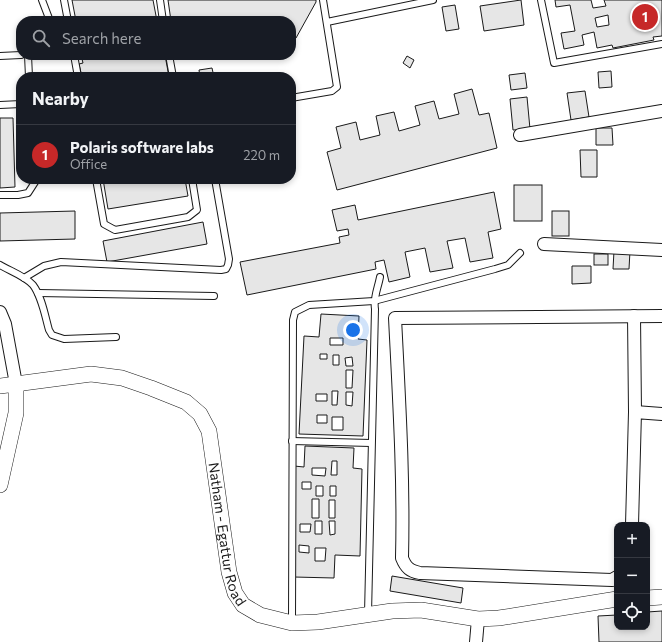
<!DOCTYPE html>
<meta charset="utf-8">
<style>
body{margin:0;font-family:Commissioner,sans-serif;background:#20242c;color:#f1f3f6}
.controls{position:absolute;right:12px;bottom:12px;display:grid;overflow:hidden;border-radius:8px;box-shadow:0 2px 6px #0003}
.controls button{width:36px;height:36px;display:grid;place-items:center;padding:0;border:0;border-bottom:1px solid #363941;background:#171b24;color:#f1f3f6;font:20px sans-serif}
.you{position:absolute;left:353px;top:330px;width:14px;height:14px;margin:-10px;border:3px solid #fff;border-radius:50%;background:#1a73e8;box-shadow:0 0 0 6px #1a73e833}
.badge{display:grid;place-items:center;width:26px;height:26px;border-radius:50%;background:#c62828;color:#fff;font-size:13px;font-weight:700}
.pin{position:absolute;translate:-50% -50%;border:2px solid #fff;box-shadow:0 1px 4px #0006}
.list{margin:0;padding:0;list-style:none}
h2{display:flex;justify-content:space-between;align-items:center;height:52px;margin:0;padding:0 16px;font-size:17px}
h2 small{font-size:13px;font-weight:400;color:#9ea1a6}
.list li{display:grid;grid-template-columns:26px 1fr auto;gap:12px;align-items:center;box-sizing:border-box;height:60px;padding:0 16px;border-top:1px solid #363941}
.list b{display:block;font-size:15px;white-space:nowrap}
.list p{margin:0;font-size:13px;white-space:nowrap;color:#9ea1a6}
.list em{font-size:13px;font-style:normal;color:#9ea1a6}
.icon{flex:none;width:22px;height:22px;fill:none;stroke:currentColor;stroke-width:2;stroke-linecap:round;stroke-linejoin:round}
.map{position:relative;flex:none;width:662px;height:642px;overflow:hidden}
.search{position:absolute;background:#171b24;box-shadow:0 2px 6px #0003;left:16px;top:16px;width:280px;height:44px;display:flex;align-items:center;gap:10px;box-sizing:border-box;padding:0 14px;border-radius:16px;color:#9ea1a6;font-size:15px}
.panel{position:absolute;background:#171b24;box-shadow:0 2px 6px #0003;left:16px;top:72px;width:280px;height:112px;border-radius:16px}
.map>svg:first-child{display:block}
.building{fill:#e6e6e6;stroke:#1a1a1a;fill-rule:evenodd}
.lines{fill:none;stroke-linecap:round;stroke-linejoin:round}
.service-casing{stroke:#1a1a1a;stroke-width:8}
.minor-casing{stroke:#1a1a1a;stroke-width:14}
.tertiary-casing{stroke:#1a1a1a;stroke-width:16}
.service{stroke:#fff;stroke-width:6}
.minor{stroke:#fff;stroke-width:12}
.tertiary{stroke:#fff;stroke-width:15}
.labels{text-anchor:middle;stroke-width:3;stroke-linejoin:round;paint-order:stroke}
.street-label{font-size:14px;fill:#1a1a1a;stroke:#fff}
</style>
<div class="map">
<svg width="662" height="642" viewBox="0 0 662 642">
<rect width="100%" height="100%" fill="#fff"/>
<!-- building -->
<g class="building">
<path d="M 72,0 L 153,0 L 157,21 L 76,21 Z"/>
<path d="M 168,0 L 316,0 L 316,2 L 296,38 L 291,39 L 291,21 L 171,21 Z"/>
<path d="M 521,0 L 524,25 L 484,31 L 480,6 Z"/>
<path d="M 555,0 L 591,0 L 593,8 L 606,6 L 604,0 L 662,0 L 662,36 L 653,37 L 654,40 L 613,48 L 612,45 L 597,48 L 594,32 L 582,35 L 584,45 L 564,49 L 561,33 L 575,31 L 570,5 L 556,7 ZM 608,15 L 609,25 L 597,27 L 595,18 Z"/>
<path d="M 455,5 L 459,29 L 446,31 L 442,7 Z"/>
<path d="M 81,55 L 165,55 L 169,77 L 82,77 L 79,64 L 83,63 Z"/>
<path d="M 407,56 L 414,60 L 410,68 L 403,63 Z"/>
<path d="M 212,68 L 214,77 L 200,77 L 199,70 Z"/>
<path d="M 611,71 L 612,87 L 599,88 L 598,72 Z"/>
<path d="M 525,73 L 527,88 L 511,90 L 509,75 Z"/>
<path d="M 472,89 L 479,115 L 489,113 L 497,148 L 337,190 L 327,152 L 341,148 L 336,127 L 356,122 L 360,140 L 380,135 L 376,116 L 394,112 L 399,131 L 420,125 L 415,106 L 434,101 L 439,119 L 459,114 L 454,94 Z"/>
<path d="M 585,91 L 589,117 L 571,120 L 567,93 Z"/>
<path d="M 527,97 L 530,129 L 513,130 L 510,99 Z"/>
<path d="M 0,118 L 13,118 L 15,187 L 0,188 Z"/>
<path d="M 596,128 L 612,128 L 613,145 L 596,145 Z"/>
<path d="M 580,150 L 597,150 L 597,177 L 581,177 Z"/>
<path d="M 103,179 L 185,179 L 188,196 L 108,209 Z"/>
<rect x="514" y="185" width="28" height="36"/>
<path d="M 494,192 L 501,229 L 488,232 L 493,258 L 470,262 L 465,238 L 447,241 L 453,268 L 430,272 L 425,248 L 405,252 L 410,277 L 389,282 L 384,260 L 375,262 L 376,269 L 247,295 L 240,262 L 340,243 L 339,237 L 349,235 L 348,229 L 337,231 L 332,210 L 355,205 L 358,220 Z"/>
<path d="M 75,211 L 75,239 L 0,241 L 0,213 Z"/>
<rect x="552" y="211" width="17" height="25"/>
<path d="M 203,222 L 207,244 L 107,262 L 103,241 Z"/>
<path d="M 614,251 L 630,251 L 629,269 L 613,269 Z"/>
<rect x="594" y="254" width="14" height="11"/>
<path d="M 572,266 L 591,266 L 591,283 L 572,284 Z"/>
<path d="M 321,314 L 359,316 L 358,339 L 367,340 L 363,436 L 299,434 L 304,336 L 319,337 ZM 330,338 L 343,338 L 343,345 L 330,345 ZM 320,354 L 327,354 L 327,359 L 320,359 ZM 333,355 L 339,355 L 339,365 L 333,365 ZM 352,357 L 353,366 L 346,366 L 345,358 ZM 346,370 L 353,370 L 352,388 L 346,388 ZM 332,391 L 338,391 L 337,405 L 332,405 ZM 346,392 L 353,392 L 352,406 L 346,405 ZM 316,394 L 327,394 L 327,401 L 316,401 ZM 317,415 L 327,415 L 327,423 L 317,423 ZM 332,417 L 343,417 L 343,430 L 332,430 Z"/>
<path d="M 305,446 L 354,448 L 353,468 L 362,469 L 360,556 L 335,555 L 334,578 L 294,577 L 294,466 L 304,467 ZM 332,461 L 337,461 L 337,475 L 331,475 ZM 312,468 L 326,468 L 325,476 L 312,475 ZM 302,482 L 311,482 L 311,489 L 302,489 ZM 316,486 L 323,486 L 323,496 L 316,496 ZM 330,486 L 336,486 L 336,496 L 330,496 ZM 312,499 L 319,499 L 319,518 L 312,518 ZM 329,500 L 335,500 L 335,518 L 329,518 ZM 315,521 L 322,521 L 322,534 L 315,534 ZM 329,521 L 335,521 L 335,534 L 330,535 ZM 300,524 L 311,524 L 310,532 L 300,532 ZM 299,545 L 309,546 L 309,553 L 299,552 ZM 315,548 L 326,548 L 325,561 L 315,561 Z"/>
<path d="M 392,576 L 463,588 L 461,603 L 390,591 Z"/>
<path d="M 662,611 L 662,642 L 599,642 L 598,616 L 617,615 L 617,627 L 647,627 L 647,612 Z"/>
</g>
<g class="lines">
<defs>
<g id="service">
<path d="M 42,0 L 50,21"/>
<path d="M 64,0 L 68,21"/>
<path d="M 160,0 L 163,21"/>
<path d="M 541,0 L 554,63 L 662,44"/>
<path d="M 327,22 L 433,0"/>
<path d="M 28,55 L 29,77"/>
<path d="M 74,55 L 78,77"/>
<path d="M 169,55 L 173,77"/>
<path d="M 0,56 L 21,55"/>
<path d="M 291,98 L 332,91 L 337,87 L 323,0"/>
<path d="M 0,105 L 21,104"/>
<path d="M 96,179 L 104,224 L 115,230 L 188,217 L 197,210 L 192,179"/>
<path d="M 0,195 L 18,195 L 28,193 L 37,179"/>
<path d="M 0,265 C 10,271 25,276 33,285 C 42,297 45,316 49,330 L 52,335 L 64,339 L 116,337"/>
<path d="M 24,278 L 44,266 L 61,262 L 221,270 L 226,269 L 228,265 L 229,259 L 215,179"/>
<path d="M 38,293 L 214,296"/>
<path d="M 292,441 L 371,443"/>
<path d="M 368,614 L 375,309 C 373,298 378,288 380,277"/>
<path d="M 292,623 L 293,320 L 295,312 L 309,305 L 374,301 L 495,269 L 508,265 L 520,253"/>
</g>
<g id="minor">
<path d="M 520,135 L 662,111"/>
<path d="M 544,244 L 662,250"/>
<path d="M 0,312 L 5,324 L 16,384"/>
<path d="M 634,316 L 635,412"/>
<path d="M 632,525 L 635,412 L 662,414"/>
<path d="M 617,577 L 612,580 L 420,573 C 410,571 406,568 402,558 C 404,478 399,398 395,318 L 662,316"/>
<path d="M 476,642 L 478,619"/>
</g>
<g id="tertiary">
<path id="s1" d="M 0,386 L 91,374 L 122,378 L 151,388 L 186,402 L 200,414 L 209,431 L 229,572 L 235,593 L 243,605 L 260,615 L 292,623 L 318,622 L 392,611 L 421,610 L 478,619 L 499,618 L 617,599"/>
<path d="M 0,485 L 16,413 L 16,384"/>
<path d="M 647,598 L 662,597"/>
</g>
</defs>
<!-- service casing -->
<use href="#service" class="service-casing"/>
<!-- minor casing -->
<use href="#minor" class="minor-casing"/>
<!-- tertiary casing -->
<use href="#tertiary" class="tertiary-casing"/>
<!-- service -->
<use href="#service" class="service"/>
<!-- minor -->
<use href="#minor" class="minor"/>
<!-- tertiary -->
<use href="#tertiary" class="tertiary"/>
</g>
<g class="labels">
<!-- street labels -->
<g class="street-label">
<text dy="5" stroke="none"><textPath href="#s1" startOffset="334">Natham - Egattur Road</textPath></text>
</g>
</g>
</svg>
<div class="controls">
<button>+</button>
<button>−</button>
<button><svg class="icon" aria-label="locate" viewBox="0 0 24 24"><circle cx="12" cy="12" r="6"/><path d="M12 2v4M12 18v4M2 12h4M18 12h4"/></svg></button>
</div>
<div class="you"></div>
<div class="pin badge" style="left:645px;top:17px">1</div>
<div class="search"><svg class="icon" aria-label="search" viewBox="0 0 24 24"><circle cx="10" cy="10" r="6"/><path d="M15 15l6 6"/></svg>Search here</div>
<section class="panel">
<h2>Nearby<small></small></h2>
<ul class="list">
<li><span class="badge">1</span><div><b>Polaris software labs</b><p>Office</p></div><em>220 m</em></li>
</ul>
</section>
</div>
